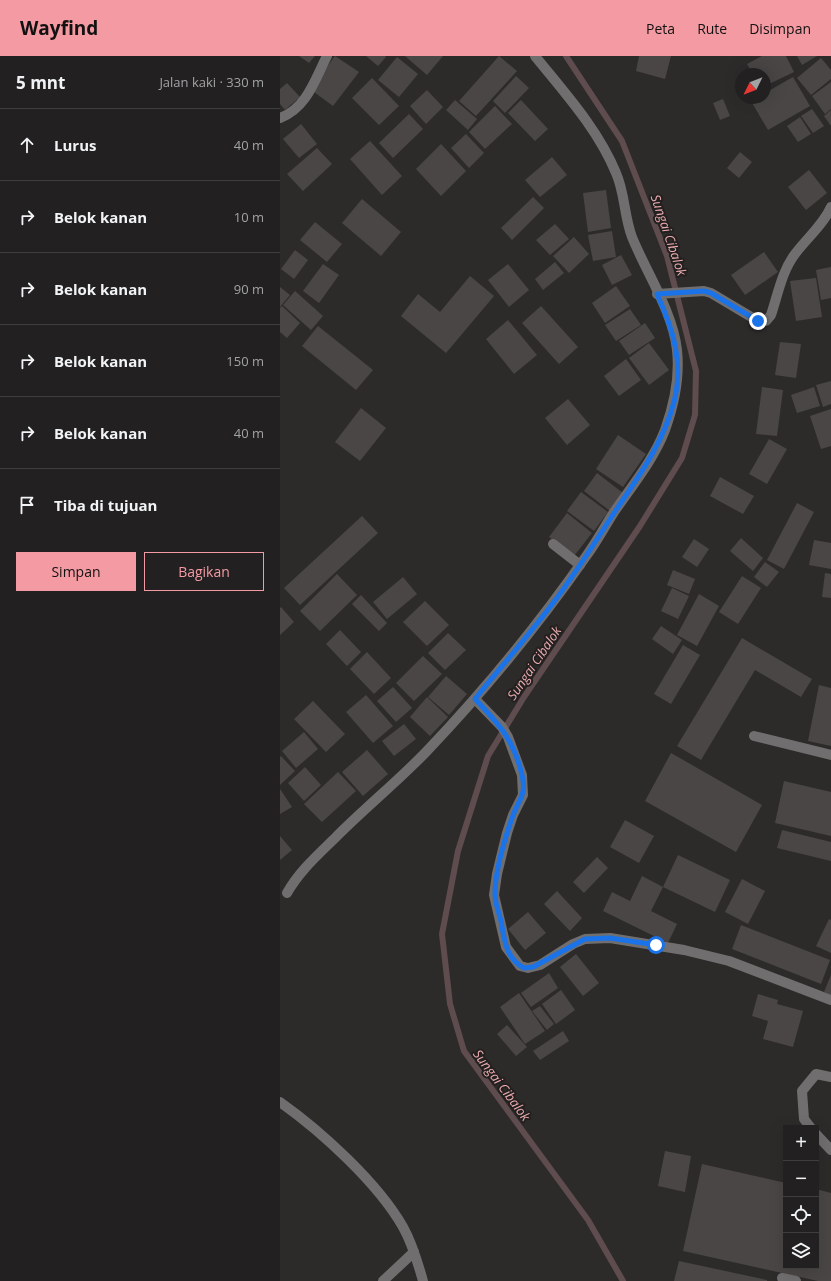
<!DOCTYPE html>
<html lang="id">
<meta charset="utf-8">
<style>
body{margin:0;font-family:"Open Sans",sans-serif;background:#2e2d2d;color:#f1f3f6}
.controls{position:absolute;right:12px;bottom:12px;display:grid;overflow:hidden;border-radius:0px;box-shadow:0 4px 16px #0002}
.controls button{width:36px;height:36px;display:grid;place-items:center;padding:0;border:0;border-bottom:1px solid #3f3e3e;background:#222020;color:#f1f3f6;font:20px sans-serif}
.compass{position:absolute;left:455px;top:12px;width:36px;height:36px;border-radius:50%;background:#222020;box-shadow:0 4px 16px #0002;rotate:227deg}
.stop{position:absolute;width:12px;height:12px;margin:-9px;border:3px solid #1a73e8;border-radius:50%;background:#fff}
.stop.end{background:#1a73e8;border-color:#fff;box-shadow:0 1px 4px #0008}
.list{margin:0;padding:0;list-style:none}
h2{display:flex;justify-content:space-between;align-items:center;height:52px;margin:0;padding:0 16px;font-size:17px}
h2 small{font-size:13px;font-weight:400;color:#a2a3a5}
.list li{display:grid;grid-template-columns:26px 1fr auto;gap:12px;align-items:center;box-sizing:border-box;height:72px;padding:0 16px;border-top:1px solid #3f3e3e}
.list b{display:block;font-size:15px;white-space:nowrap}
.list em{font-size:13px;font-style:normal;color:#a2a3a5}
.actions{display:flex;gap:8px;padding:12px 16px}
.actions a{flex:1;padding:9px 0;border:1px solid #f49aa2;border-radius:0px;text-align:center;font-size:14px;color:#f49aa2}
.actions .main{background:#f49aa2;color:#111}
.icon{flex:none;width:22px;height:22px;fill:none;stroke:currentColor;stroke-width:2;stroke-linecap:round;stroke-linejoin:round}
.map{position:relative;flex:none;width:551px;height:1225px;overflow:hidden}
header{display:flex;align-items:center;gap:24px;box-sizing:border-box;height:56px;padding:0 20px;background:#f49aa2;color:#111}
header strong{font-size:19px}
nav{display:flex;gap:22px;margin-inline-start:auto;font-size:14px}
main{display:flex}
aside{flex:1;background:#222020}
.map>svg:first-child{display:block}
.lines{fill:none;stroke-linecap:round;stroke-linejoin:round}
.stream{stroke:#5f4c4e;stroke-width:6}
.building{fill:#4a4646}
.minor{stroke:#706e6e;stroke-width:10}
.route{stroke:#1a73e8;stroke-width:5}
.labels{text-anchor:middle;stroke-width:4;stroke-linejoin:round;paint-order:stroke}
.water-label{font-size:13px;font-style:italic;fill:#ecacb0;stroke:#232020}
</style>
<header>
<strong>Wayfind</strong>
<nav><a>Peta</a><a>Rute</a><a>Disimpan</a></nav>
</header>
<main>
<aside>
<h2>5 mnt<small>Jalan kaki · 330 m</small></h2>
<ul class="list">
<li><svg class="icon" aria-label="ahead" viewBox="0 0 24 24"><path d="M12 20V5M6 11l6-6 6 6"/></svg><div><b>Lurus</b></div><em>40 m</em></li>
<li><svg class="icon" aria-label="right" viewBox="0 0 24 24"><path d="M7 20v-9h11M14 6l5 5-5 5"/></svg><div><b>Belok kanan</b></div><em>10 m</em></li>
<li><svg class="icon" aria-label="right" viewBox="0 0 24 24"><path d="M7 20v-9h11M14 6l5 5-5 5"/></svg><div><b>Belok kanan</b></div><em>90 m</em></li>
<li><svg class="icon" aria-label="right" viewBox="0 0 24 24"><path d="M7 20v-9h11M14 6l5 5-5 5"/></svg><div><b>Belok kanan</b></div><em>150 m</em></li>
<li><svg class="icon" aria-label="right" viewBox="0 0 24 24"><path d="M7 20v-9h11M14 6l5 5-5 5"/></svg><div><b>Belok kanan</b></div><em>40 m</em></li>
<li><svg class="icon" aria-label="arrive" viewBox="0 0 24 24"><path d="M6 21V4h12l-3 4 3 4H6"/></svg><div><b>Tiba di tujuan</b></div></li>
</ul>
<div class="actions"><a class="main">Simpan</a><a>Bagikan</a></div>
</aside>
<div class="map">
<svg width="551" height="1225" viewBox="0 0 551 1225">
<rect width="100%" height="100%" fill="#2d2a2a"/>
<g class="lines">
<!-- stream -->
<path class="stream" d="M 286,0 L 342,85 L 387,200 L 416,315 L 415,359 L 402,402 L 360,470 L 244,641 L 208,700 L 178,795 L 162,878 L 170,948 L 184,995 L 308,1164 L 343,1225"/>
</g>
<!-- building -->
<g class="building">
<path d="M 19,0 L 35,0 L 29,7 Z"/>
<path d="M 55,0 L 79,16 L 53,50 L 30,33 Z"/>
<path d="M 86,0 L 105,0 L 106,1 L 98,10 Z"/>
<path d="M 125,0 L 163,0 L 147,19 Z"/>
<path d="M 219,0 L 237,15 L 196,60 L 179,45 Z"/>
<path d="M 359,0 L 391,0 L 385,23 L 356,15 Z"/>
<path d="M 482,0 L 506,0 L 514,16 L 485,30 L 485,18 L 473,18 L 467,8 Z"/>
<path d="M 517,0 L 537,0 L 522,9 Z"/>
<path d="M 117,1 L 138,18 L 119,41 L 98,24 Z"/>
<path d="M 541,2 L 551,14 L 551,23 L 531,39 L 517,22 Z"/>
<path d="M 236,20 L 249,32 L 225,57 L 213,45 Z"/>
<path d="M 513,21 L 530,50 L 488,74 L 471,45 L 476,42 L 485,42 L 485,37 Z"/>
<path d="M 92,22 L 119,50 L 99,69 L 72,42 Z"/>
<path d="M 551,26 L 551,53 L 545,58 L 532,40 Z"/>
<path d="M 7,27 L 20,41 L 5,54 L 0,48 L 0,33 Z"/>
<path d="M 147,34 L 163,51 L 146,68 L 130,50 Z"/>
<path d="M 443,43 L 450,60 L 440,64 L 433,47 Z"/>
<path d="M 175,44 L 197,63 L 188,74 L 166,54 Z"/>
<path d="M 241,44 L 268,73 L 255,85 L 228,57 Z"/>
<path d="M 215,50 L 232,68 L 205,93 L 189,76 Z"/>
<path d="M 532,53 L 544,70 L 533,77 L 521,60 Z"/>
<path d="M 551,54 L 551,70 L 544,60 Z"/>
<path d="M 129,58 L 143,73 L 113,102 L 99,87 Z"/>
<path d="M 520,61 L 531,78 L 518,86 L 507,70 Z"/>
<path d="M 21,68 L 37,88 L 19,102 L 3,83 Z"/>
<path d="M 186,78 L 204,97 L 189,112 L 171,92 Z"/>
<path d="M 90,85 L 122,120 L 102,139 L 70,103 Z"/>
<path d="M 161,88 L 186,115 L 161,140 L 136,113 Z"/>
<path d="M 37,92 L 52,108 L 23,135 L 7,118 Z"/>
<path d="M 460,96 L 472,106 L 459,122 L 447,112 Z"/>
<path d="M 272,101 L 287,119 L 260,141 L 245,124 Z"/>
<path d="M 529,114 L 547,137 L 526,154 L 508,131 Z"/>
<path d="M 326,134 L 331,172 L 308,176 L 303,137 Z"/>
<path d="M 253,141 L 264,152 L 232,184 L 221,172 Z"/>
<path d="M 82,143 L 121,176 L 101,200 L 62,167 Z"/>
<path d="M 35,166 L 62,188 L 47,206 L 20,184 Z"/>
<path d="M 275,168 L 289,183 L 270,199 L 256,184 Z"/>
<path d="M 332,175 L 336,201 L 313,205 L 308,179 Z"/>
<path d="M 294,181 L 309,198 L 289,217 L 273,200 Z"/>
<path d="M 15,194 L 28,204 L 14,223 L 1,213 Z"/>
<path d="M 484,196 L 498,216 L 465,239 L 451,219 Z"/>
<path d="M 341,199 L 352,219 L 332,229 L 322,209 Z"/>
<path d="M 275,206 L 284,217 L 263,234 L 255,223 Z"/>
<path d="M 43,208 L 59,219 L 39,247 L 23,235 Z"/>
<path d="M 228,208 L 249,234 L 229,251 L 208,224 Z"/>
<path d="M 551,211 L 551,242 L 541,244 L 536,214 Z"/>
<path d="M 190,220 L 214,240 L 166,297 L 121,260 L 138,238 L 160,256 Z"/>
<path d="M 536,222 L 542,261 L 516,265 L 510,225 Z"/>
<path d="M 336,230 L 350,250 L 325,267 L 312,247 Z"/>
<path d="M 0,231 L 10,239 L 0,251 Z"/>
<path d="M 15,235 L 43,260 L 31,274 L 3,249 Z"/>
<path d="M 2,250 L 20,267 L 7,282 L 0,276 L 0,252 Z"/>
<path d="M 261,250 L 298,291 L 279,308 L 242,267 Z"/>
<path d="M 350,253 L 361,269 L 336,285 L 325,269 Z"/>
<path d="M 228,264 L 257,299 L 234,318 L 206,283 Z"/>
<path d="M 365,267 L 375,282 L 349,299 L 339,285 Z"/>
<path d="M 38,270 L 93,314 L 76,334 L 22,290 Z"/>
<path d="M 500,286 L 521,288 L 516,322 L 495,319 Z"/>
<path d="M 369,287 L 389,314 L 369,329 L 349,302 Z"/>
<path d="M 346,303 L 361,324 L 339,340 L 324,320 Z"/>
<path d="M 551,325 L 551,348 L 543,351 L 536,329 Z"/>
<path d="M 482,331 L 503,334 L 497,380 L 476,378 Z"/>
<path d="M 534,331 L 540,350 L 517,357 L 511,339 Z"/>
<path d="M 288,343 L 310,369 L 287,389 L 265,362 Z"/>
<path d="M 81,352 L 106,372 L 80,405 L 55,386 Z"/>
<path d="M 551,353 L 551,390 L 541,393 L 530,360 Z"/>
<path d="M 338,379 L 366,398 L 343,431 L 316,413 Z"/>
<path d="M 489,383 L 507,393 L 487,428 L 469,418 Z"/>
<path d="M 317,417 L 343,437 L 330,455 L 304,435 Z"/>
<path d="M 440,421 L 474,440 L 463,458 L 430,440 Z"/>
<path d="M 301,436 L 328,456 L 314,475 L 287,455 Z"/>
<path d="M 517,447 L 534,456 L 504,513 L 487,504 Z"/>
<path d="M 287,457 L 312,477 L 294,500 L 269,481 Z"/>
<path d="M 82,460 L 98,477 L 20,549 L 4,532 Z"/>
<path d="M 461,482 L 483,502 L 473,515 L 450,495 Z"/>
<path d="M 414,483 L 429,493 L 417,511 L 402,501 Z"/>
<path d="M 534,484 L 551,487 L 551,513 L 529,509 Z"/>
<path d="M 485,506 L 499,516 L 487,531 L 474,521 Z"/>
<path d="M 393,514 L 415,523 L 409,538 L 387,529 Z"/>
<path d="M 545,517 L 551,518 L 551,542 L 542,541 Z"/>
<path d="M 57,518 L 77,539 L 40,575 L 20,555 Z"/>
<path d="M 462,520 L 481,532 L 458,568 L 439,556 Z"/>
<path d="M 123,521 L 137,538 L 107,563 L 93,546 Z"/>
<path d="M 392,532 L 409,540 L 398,563 L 381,555 Z"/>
<path d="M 419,538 L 439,550 L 417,590 L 397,579 Z"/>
<path d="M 81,539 L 107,567 L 99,575 L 72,548 Z"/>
<path d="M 145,545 L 169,569 L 147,590 L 123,566 Z"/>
<path d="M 1,551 L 14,566 L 0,579 L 0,552 Z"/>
<path d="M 381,570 L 402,584 L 393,598 L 372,583 Z"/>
<path d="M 60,574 L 81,596 L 67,610 L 46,588 Z"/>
<path d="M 168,577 L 186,594 L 165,614 L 148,597 Z"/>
<path d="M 462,582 L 532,623 L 521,641 L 475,614 L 421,704 L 397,690 Z"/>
<path d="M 403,589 L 420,599 L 391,648 L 374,638 Z"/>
<path d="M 87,596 L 111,622 L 94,638 L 70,613 Z"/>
<path d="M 143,600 L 162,618 L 134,645 L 116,627 Z"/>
<path d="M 166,620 L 187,638 L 169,659 L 148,641 Z"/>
<path d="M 539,629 L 551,632 L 551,690 L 528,685 Z"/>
<path d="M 113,631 L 132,652 L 116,666 L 97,645 Z"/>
<path d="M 86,639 L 113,670 L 93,687 L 66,656 Z"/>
<path d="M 147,641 L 168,661 L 150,680 L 130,661 Z"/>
<path d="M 33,645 L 65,678 L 46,696 L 14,663 Z"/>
<path d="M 124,668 L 136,683 L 114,700 L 102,685 Z"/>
<path d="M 24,676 L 38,693 L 16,712 L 2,695 Z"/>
<path d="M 87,694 L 108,718 L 83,740 L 62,716 Z"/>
<path d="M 391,697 L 482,749 L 456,796 L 365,745 Z"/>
<path d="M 1,700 L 15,715 L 0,729 L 0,701 Z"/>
<path d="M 25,711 L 41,729 L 24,745 L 8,727 Z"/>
<path d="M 58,716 L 76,735 L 42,766 L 24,748 Z"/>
<path d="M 504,725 L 551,736 L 551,780 L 495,767 Z"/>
<path d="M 0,733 L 12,751 L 0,758 Z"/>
<path d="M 345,764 L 374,780 L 359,807 L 330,791 Z"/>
<path d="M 502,774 L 551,786 L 551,805 L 497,792 Z"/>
<path d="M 0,780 L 12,794 L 0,804 Z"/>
<path d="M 398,799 L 450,824 L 435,856 L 383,831 Z"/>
<path d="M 317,801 L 328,812 L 304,837 L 293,826 Z"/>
<path d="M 362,820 L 383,831 L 371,855 L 397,868 L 388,887 L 323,855 L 332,836 L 350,845 Z"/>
<path d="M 462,823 L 485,835 L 468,868 L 445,856 Z"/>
<path d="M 277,835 L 302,862 L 290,875 L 264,848 Z"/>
<path d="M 248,856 L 266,877 L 245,894 L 228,873 Z"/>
<path d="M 549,863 L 551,864 L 551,897 L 536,890 Z"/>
<path d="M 461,869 L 550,904 L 541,928 L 452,893 Z"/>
<path d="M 296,898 L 319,927 L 303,940 L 280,911 Z"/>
<path d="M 269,917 L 278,932 L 251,951 L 241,937 Z"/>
<path d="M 551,919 L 551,939 L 544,936 Z"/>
<path d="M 281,934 L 295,954 L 276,968 L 262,948 Z"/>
<path d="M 239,937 L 265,975 L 245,988 L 220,951 Z"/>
<path d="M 478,938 L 498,944 L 497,948 L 523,955 L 513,991 L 483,983 L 488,965 L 472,960 Z"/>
<path d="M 260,950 L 274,968 L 267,974 L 252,955 Z"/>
<path d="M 227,969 L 247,991 L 236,1000 L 217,978 Z"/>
<path d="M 283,975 L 289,985 L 260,1004 L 253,995 Z"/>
<path d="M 385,1095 L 411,1100 L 405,1136 L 378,1130 Z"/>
<path d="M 422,1108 L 506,1127 L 506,1210 L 536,1210 L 536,1133 L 551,1137 L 551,1225 L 538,1225 L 403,1195 Z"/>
<path d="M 399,1205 L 487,1224 L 487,1225 L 394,1225 Z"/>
</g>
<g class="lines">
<!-- minor -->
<g class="minor">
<path d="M 0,62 C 27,52 35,23 47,0"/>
<path d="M 377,238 L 424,235 L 431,237 L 478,265 L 486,265 L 491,259 C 498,238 502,215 515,198 C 527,182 543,169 551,151"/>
<path d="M 273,488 L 300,509"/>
<path d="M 195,643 L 222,671 L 228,681 L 242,719 L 243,739 L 233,759 L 227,777 L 217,818 L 214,839 L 226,891 L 240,910 L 248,912 L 260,909 L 293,888 L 305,883 L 330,882 L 404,894 L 449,905 L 551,944"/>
<path d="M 474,680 L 551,699"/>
<path d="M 7,837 C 20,814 39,798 57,780 C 86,751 118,725 146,696 C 204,635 259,568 307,499 C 317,485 325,470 334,456 C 352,430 374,403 385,374 C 394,349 400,321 397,294 C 393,256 366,216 352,181 C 344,160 345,137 336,117 C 318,73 284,36 255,0"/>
<path d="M 0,1046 C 41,1075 98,1127 123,1171 C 132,1187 138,1207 143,1225"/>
<path d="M 531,1072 L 524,1063 L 522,1035 L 536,1018 L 551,1021"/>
<path d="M 536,1078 L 551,1094"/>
<path d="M 502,1222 L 516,1225"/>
<path d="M 103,1225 L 134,1196"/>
</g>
</g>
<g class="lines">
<!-- route -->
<path class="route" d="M 376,889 L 330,882 L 305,883 L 253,911 L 244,912 C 227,903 225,887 222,871 C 221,860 215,850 215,838 C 215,813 224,785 232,762 C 238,744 247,740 242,719 C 234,684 219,668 195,643 C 221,611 248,580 273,547 C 296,517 315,486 336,454 C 359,420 383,387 394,346 C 404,307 393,273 377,238 L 424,235 L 431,237 L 478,265"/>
</g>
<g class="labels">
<!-- water labels -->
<g class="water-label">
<text transform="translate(389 179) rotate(71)" y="5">Sungai Cibalok</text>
<text transform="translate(254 607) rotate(-56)" y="5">Sungai Cibalok</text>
<text transform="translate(222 1029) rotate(53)" y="5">Sungai Cibalok</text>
</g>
</g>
</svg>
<div class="controls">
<button>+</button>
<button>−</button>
<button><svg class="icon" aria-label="locate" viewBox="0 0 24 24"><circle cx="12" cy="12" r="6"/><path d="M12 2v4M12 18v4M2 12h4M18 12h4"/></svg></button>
<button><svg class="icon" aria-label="layers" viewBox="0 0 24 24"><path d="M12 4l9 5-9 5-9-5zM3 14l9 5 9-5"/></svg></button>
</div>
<svg class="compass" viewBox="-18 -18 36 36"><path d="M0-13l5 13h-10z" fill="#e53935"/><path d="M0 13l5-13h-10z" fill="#a2a3a5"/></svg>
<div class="stop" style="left:376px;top:889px"></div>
<div class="stop end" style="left:478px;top:265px"></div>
</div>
</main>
